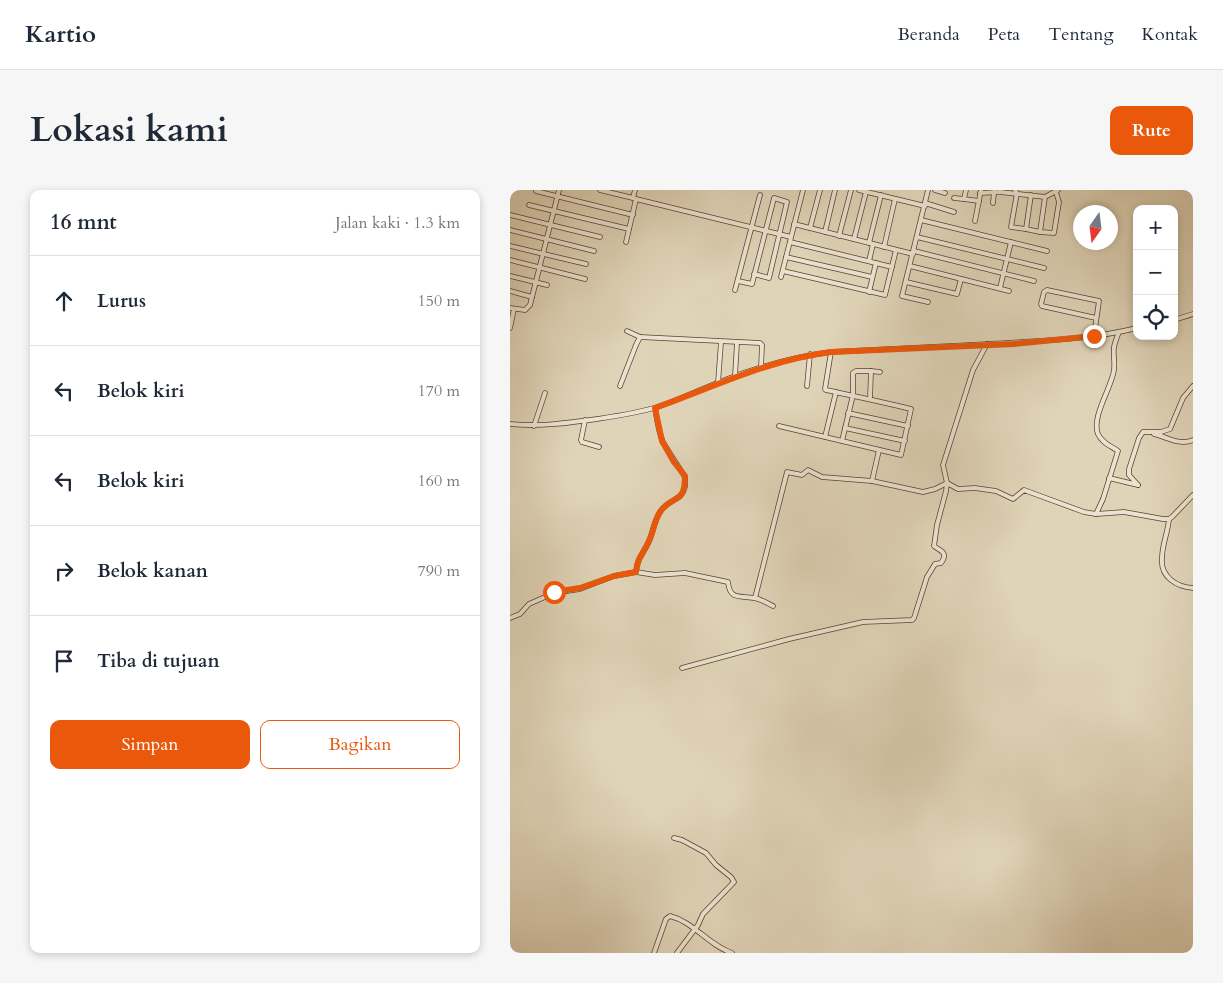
<!DOCTYPE html>
<html lang="id">
<meta charset="utf-8">
<style>
body{margin:0;font-family:Cardo,serif;background:#f6f6f7;color:#1f2937}
.controls{position:absolute;right:15px;top:15px;display:grid;overflow:hidden;border-radius:10px;box-shadow:0 2px 8px #0003}
.controls button{width:45px;height:45px;display:grid;place-items:center;padding:0;border:0;border-bottom:1px solid #e0e1e3;background:#fff;color:#1f2937;font:25px sans-serif}
.compass{position:absolute;left:563px;top:15px;width:45px;height:45px;border-radius:50%;background:#fff;box-shadow:0 2px 8px #0003;rotate:194deg}
.stop{position:absolute;width:15px;height:15px;margin:-11px;border:4px solid #ea580c;border-radius:50%;background:#fff}
.stop.end{background:#ea580c;border-color:#fff;box-shadow:0 1px 5px #0008}
.list{margin:0;padding:0;list-style:none}
h2{display:flex;justify-content:space-between;align-items:center;height:65px;margin:0;padding:0 20px;font-size:21px}
h2 small{font-size:16px;font-weight:400;color:#747a83}
.list li{display:grid;grid-template-columns:32px 1fr auto;gap:15px;align-items:center;box-sizing:border-box;height:90px;padding:0 20px;border-top:1px solid #e0e1e3}
.list b{display:block;font-size:19px;white-space:nowrap}
.list em{font-size:16px;font-style:normal;color:#747a83}
.actions{display:flex;gap:10px;padding:15px 20px}
.actions a{flex:1;padding:11px 0;border:1px solid #ea580c;border-radius:10px;text-align:center;font-size:18px;color:#ea580c}
.actions .main{background:#ea580c;color:#fff}
.icon{flex:none;width:28px;height:28px;fill:none;stroke:currentColor;stroke-width:2;stroke-linecap:round;stroke-linejoin:round}
.map{position:relative;flex:none;width:683px;height:763px;overflow:hidden;border-radius:10px}
header{display:flex;align-items:center;gap:30px;box-sizing:border-box;height:70px;padding:0 25px;background:#fff;border-bottom:1px solid #e0e1e3}
header strong{font-size:24px}
nav{display:flex;gap:28px;margin-inline-start:auto;font-size:18px}
.intro{display:flex;align-items:center;justify-content:space-between;box-sizing:border-box;height:120px;padding:0 30px}
h1{margin:0;font-size:35px}
.button{padding:12px 22px;border-radius:10px;background:#ea580c;color:#fff;font-size:18px;font-weight:700}
main{display:flex;gap:30px;padding:0 30px}
aside{flex:1;background:#fff;border-radius:10px;box-shadow:0 2px 8px #0003}
.map>svg:first-child{display:block}
.lines{fill:none;stroke-linecap:round;stroke-linejoin:round}
.street-casing{stroke:#5a432f;stroke-width:5.5}
.street{stroke:#ebe3d1;stroke-width:4}
.route{stroke:#ea580c;stroke-width:6}
</style>
<header>
<strong>Kartio</strong>
<nav><a>Beranda</a><a>Peta</a><a>Tentang</a><a>Kontak</a></nav>
</header>
<div class="intro"><h1>Lokasi kami</h1><a class="button">Rute</a></div>
<main>
<aside>
<h2>16 mnt<small>Jalan kaki · 1.3 km</small></h2>
<ul class="list">
<li><svg class="icon" aria-label="ahead" viewBox="0 0 24 24"><path d="M12 20V5M6 11l6-6 6 6"/></svg><div><b>Lurus</b></div><em>150 m</em></li>
<li><svg class="icon" aria-label="left" viewBox="0 0 24 24"><path d="M17 20v-9H6M10 6l-5 5 5 5"/></svg><div><b>Belok kiri</b></div><em>170 m</em></li>
<li><svg class="icon" aria-label="left" viewBox="0 0 24 24"><path d="M17 20v-9H6M10 6l-5 5 5 5"/></svg><div><b>Belok kiri</b></div><em>160 m</em></li>
<li><svg class="icon" aria-label="right" viewBox="0 0 24 24"><path d="M7 20v-9h11M14 6l5 5-5 5"/></svg><div><b>Belok kanan</b></div><em>790 m</em></li>
<li><svg class="icon" aria-label="arrive" viewBox="0 0 24 24"><path d="M6 21V4h12l-3 4 3 4H6"/></svg><div><b>Tiba di tujuan</b></div></li>
</ul>
<div class="actions"><a class="main">Simpan</a><a>Bagikan</a></div>
</aside>
<div class="map">
<svg width="683" height="763" viewBox="0 0 683 763">
<rect width="100%" height="100%" fill="#e0d4b8"/>
<filter id="stains"><feTurbulence type="fractalNoise" baseFrequency=".004" numOctaves="4"/><feColorMatrix values="0 0 0 0 .2 0 0 0 0 .09 0 0 0 0 .02 0 0 0 .5 -.17"/></filter>
<radialGradient id="worn" r=".72"><stop offset=".6" stop-color="#630" stop-opacity="0"/><stop offset="1" stop-color="#630" stop-opacity=".3"/></radialGradient>
<g class="lines">
<defs>
<g id="street">
<path d="M 90,0 L 123,8"/>
<path d="M 349,0 L 415,16"/>
<path d="M 425,0 L 435,3"/>
<path d="M 456,0 L 454,9 L 469,11"/>
<path d="M 505,0 L 507,3 L 501,37 L 516,39"/>
<path d="M 26,1 L 123,25"/>
<path d="M 470,3 L 490,2 L 535,7 L 548,0"/>
<path d="M 521,5 L 516,39 L 530,42"/>
<path d="M 535,7 L 530,42 L 544,43 L 549,12 L 546,2"/>
<path d="M 444,8 L 454,9"/>
<path d="M 126,9 L 281,47"/>
<path d="M 415,13 L 444,22"/>
<path d="M 483,13 L 484,2"/>
<path d="M 19,15 L 119,39"/>
<path d="M 0,25 L 90,47"/>
<path d="M 411,30 L 537,61"/>
<path d="M 465,31 L 471,0"/>
<path d="M 284,34 L 403,64"/>
<path d="M 300,38 L 310,0"/>
<path d="M 0,40 L 84,61"/>
<path d="M 315,42 L 325,0"/>
<path d="M 329,46 L 341,0"/>
<path d="M 407,47 L 534,78"/>
<path d="M 344,49 L 356,2"/>
<path d="M 116,52 L 126,9 L 123,8 L 125,0"/>
<path d="M 280,52 L 382,77"/>
<path d="M 359,53 L 371,5"/>
<path d="M 0,56 L 76,74"/>
<path d="M 374,57 L 385,9"/>
<path d="M 404,61 L 524,91"/>
<path d="M 276,67 L 362,87"/>
<path d="M 0,70 L 75,89"/>
<path d="M 359,71 L 363,54"/>
<path d="M 400,76 L 499,101"/>
<path d="M 273,81 L 375,105 L 386,60"/>
<path d="M 0,86 L 37,95"/>
<path d="M 271,87 L 293,0"/>
<path d="M 228,91 L 242,94 L 264,8 L 277,12 L 259,88 L 244,84"/>
<path d="M 396,92 L 447,104 L 451,89"/>
<path d="M 490,98 L 501,52"/>
<path d="M 225,100 L 250,5"/>
<path d="M 0,101 L 22,107"/>
<path d="M 359,102 L 366,73"/>
<path d="M 418,112 L 392,106 L 418,0"/>
<path d="M 0,118 L 15,120 L 20,115 L 49,0"/>
<path d="M 664,130 L 683,124"/>
<path d="M 0,138 L 4,119"/>
<path d="M 117,141 L 130,147"/>
<path d="M 584,146 L 589,111 L 537,100 L 534,102 L 531,114 L 532,116 L 586,128"/>
<path d="M 321,162 L 315,199 L 316,200 C 344,206 373,212 401,219 L 391,265 L 332,251 L 343,205 L 343,183 L 346,181 L 361,181"/>
<path d="M 225,186 L 227,153"/>
<path d="M 208,193 L 211,152"/>
<path d="M 110,196 L 126,155 L 130,147 L 250,153 L 252,155 L 251,178"/>
<path d="M 297,196 L 300,164"/>
<path d="M 360,209 L 361,181 L 370,182"/>
<path d="M 338,223 L 398,236"/>
<path d="M 75,230 L 71,250 L 72,252 L 89,257"/>
<path d="M 0,234 C 29,237 58,233 87,229 C 107,226 128,223 147,217 C 168,210 187,201 207,193 C 244,178 282,167 321,162 C 374,159 426,157 478,154 C 528,151 578,150 627,138"/>
<path d="M 24,236 L 35,203"/>
<path d="M 269,236 L 332,251"/>
<path d="M 335,238 L 395,251"/>
<path d="M 644,244 C 657,247 670,256 683,250"/>
<path d="M 315,247 L 326,202"/>
<path d="M 599,288 L 628,295"/>
<path d="M 362,291 L 369,260"/>
<path d="M 437,293 L 448,299 L 465,298 L 486,301 L 503,309 L 514,300 L 574,322 L 586,324 L 614,322 L 653,329 L 659,329 L 662,327 L 683,305"/>
<path d="M 628,295 L 619,285 L 619,279 L 629,248 L 633,242 L 651,242 L 660,239 L 673,208 L 683,196"/>
<path d="M 586,324 L 593,309 L 608,261 C 601,256 592,253 588,244 C 581,227 602,197 604,180 C 605,172 603,164 604,157 C 605,152 607,147 609,142"/>
<path d="M 659,329 C 658,342 652,355 652,368 C 650,387 667,397 683,398"/>
<path d="M 126,382 L 145,385 L 175,383 L 218,392 C 220,411 230,405 244,408 C 251,409 257,413 263,416"/>
<path d="M 245,408 L 277,282 L 292,285 L 298,280 L 312,287 L 362,291 L 413,302 L 425,299 L 437,293"/>
<path d="M 0,428 L 10,424 L 19,414 L 44,403 L 70,399 L 104,386 L 126,382 C 127,367 134,364 139,351 C 143,342 144,331 150,322 C 159,307 178,312 175,287 C 174,285 156,258 153,252 C 148,241 147,229 145,218"/>
<path d="M 172,478 L 279,449 L 353,432 L 402,430 L 404,428 L 417,387 L 425,374 L 431,373 C 439,362 430,361 424,356 L 427,335 L 436,301 L 437,293 L 433,275 L 463,180 L 477,154"/>
<path d="M 164,648 L 172,650 L 196,663 L 206,675 L 221,687 L 224,692 L 193,724 L 188,735 L 167,763"/>
<path d="M 144,763 L 156,729 L 160,726 C 184,732 198,755 222,763"/>
</g>
</defs>
<!-- street casing -->
<use href="#street" class="street-casing"/>
<!-- street -->
<use href="#street" class="street"/>
</g>
<g class="lines">
<!-- route -->
<path class="route" d="M 44,402 L 70,398 L 104,386 L 126,382 C 128,366 133,364 139,351 C 144,341 144,331 150,322 C 162,304 175,316 175,286 L 164,272 L 152,251 L 145,218 C 204,197 258,170 321,162 L 504,154 L 584,146"/>
</g>
<rect width="100%" height="100%" filter="url(#stains)"/>
<rect width="100%" height="100%" fill="url(#worn)"/>
</svg>
<div class="controls">
<button>+</button>
<button>−</button>
<button><svg class="icon" aria-label="locate" viewBox="0 0 24 24"><circle cx="12" cy="12" r="6"/><path d="M12 2v4M12 18v4M2 12h4M18 12h4"/></svg></button>
</div>
<svg class="compass" viewBox="-18 -18 36 36"><path d="M0-13l5 13h-10z" fill="#e53935"/><path d="M0 13l5-13h-10z" fill="#747a83"/></svg>
<div class="stop" style="left:44px;top:402px"></div>
<div class="stop end" style="left:584px;top:146px"></div>
</div>
</main>
